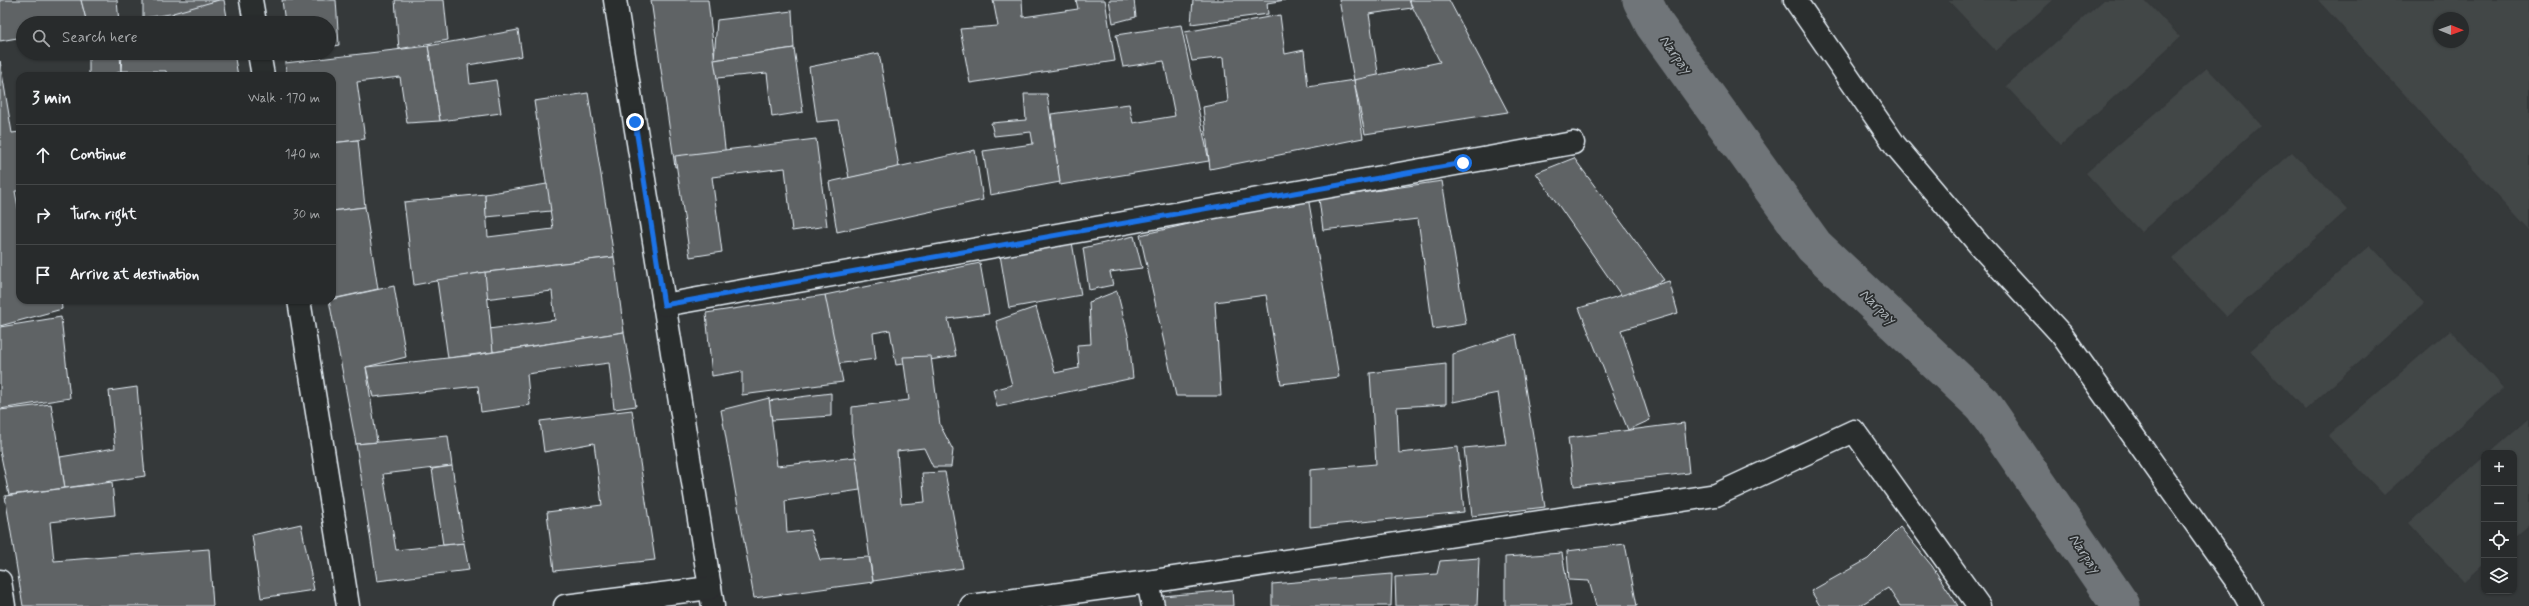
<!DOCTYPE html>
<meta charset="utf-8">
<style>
body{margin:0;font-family:Mynerve,sans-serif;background:#303334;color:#f1f3f6}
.controls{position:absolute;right:12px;bottom:12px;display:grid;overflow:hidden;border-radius:8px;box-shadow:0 1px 3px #0004}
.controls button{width:36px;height:36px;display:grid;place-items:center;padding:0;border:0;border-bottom:1px solid #444748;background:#282b2c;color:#f1f3f6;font:20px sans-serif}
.compass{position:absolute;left:2433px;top:12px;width:36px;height:36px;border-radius:50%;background:#282b2c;box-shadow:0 1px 3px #0004;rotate:91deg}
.stop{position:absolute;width:12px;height:12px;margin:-9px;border:3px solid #1a73e8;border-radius:50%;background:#fff}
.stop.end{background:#1a73e8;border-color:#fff;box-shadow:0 1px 4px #0008}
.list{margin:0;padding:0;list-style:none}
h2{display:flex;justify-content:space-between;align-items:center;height:52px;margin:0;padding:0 16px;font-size:17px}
h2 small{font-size:13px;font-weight:400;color:#a5a7a9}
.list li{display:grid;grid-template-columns:26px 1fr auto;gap:12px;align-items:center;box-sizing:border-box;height:60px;padding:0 16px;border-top:1px solid #444748}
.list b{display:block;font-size:15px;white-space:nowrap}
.list em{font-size:13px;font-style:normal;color:#a5a7a9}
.icon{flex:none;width:22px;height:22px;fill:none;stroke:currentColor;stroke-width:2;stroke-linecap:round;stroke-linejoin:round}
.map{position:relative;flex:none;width:2529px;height:606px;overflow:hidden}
.search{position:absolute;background:#282b2c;box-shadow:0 1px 3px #0004;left:16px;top:16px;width:320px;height:44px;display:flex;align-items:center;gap:10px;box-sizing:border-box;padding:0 14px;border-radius:22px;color:#a5a7a9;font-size:15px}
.panel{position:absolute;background:#282b2c;box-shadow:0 1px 3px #0004;left:16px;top:72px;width:320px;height:232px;border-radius:12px}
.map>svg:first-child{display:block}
.built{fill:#424647;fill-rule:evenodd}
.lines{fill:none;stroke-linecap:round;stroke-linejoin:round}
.canal{stroke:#707579;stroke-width:39}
.building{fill:#5f6365;stroke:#e8f1f8}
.minor-casing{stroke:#e8f1f8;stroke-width:25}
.minor{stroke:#2a2d2e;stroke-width:22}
.route{stroke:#1a73e8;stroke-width:5}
.labels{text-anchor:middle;stroke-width:3.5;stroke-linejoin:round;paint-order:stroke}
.water-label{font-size:15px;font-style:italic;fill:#acb3b8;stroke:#2a2d2e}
</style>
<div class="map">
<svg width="2529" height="606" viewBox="0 0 2529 606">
<rect width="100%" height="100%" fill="#35393a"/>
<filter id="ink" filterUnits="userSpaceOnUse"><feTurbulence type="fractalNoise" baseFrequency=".025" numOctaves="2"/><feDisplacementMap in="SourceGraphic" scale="8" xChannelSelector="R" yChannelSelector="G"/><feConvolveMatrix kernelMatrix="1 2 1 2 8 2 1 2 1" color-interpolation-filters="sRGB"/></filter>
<g filter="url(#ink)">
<!-- built -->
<g class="built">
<path d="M 1948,0 L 2053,0 L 1996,51 Z"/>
<path d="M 2104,0 L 2145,0 L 2180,37 L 2061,145 L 2006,86 Z"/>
<path d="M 2318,0 L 2529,0 L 2529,230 ZM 2439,18 L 2463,18 L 2463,42 L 2439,42 Z"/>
<path d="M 2207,68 L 2261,125 L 2141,232 L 2086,173 Z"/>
<path d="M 2292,152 L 2347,210 L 2227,317 L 2172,259 Z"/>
<path d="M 2370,245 L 2424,303 L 2305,410 L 2250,351 Z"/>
<path d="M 2450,330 L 2503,388 L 2384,495 L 2328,436 Z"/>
<path d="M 2529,418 L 2529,524 L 2514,537 L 2514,453 L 2489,453 Z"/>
<path d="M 2484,457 L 2484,564 L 2464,582 L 2409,523 Z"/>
</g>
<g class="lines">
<!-- canal -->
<path class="canal" d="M 1642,0 L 1654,24 L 1814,246 L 1983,405 L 2121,606"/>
</g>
<!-- building -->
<g class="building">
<path d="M 0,0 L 81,0 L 87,23 L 23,23 L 23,37 L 0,41 Z"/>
<path d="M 81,0 L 117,0 L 119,23 L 87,23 Z"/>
<path d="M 143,0 L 219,0 L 184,12 L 143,18 Z"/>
<path d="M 219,0 L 224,0 L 228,23 L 175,23 L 173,13 Z"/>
<path d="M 282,0 L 336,0 L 339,45 L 329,47 L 329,23 L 285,23 Z"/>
<path d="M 395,0 L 444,0 L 448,40 L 399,49 Z"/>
<path d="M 651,0 L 708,0 L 726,157 L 675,167 Z"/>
<path d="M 993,0 L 1022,0 L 1023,17 L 1078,9 L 1076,0 L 1105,0 L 1115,61 L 970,83 L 960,29 L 998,26 Z"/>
<path d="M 1109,0 L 1134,0 L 1136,17 L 1113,23 Z"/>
<path d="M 1193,0 L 1285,0 L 1267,3 L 1268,14 L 1191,24 Z"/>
<path d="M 1339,0 L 1409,0 L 1412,8 L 1369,14 L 1379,79 L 1354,80 Z"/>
<path d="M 1409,0 L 1449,0 L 1508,112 L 1365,134 L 1354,80 L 1440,62 Z"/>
<path d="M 792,11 L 794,48 L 714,60 L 717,20 Z"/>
<path d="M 1280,15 L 1285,54 L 1304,50 L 1308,87 L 1354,80 L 1363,138 L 1210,169 L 1203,107 L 1228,102 L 1224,57 L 1192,61 L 1185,32 Z"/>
<path d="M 1181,25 L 1209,161 L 1060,185 L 1051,114 L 1129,104 L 1133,123 L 1175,116 L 1164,61 L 1123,67 L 1116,35 Z"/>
<path d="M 518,30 L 522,56 L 468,65 L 470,84 L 496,80 L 501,113 L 440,121 L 428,46 Z"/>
<path d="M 428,46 L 440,121 L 407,123 L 400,77 L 357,82 L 365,139 L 332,143 L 332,76 L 287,76 L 285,63 Z"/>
<path d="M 794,48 L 803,112 L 772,117 L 767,73 L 717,78 L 714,60 Z"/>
<path d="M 89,53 L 120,53 L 121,71 L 111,76 L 89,76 Z"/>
<path d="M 122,53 L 234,53 L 238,76 L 167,76 L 166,71 L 121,71 Z"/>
<path d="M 879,53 L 899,167 L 849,178 L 838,120 L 817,122 L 809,67 Z"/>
<path d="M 0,61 L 12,133 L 20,132 L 20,191 L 15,191 L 20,218 L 20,300 L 61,300 L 62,309 L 0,326 Z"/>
<path d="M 588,93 L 614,257 L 479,273 L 414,285 L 404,202 L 485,194 L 488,237 L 553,229 L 534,101 Z"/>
<path d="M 1024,94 L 1047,94 L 1060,182 L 990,195 L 983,151 L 1033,144 L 1031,132 L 994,136 L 991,123 L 1026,120 Z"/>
<path d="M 816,139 L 827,226 L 792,231 L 785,168 L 712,177 L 722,252 L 690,257 L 675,156 Z"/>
<path d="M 358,140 L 365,207 L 332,211 L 332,143 Z"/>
<path d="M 975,150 L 983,200 L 837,232 L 829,182 Z"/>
<path d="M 1574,158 L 1664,280 L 1623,298 L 1536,173 Z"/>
<path d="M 1442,181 L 1466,324 L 1433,329 L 1418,219 L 1323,230 L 1319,199 Z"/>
<path d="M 547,184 L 551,211 L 486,217 L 485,194 Z"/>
<path d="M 1308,197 L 1339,377 L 1281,384 L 1266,295 L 1215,302 L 1221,396 L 1176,396 L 1140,235 Z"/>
<path d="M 365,207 L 378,289 L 332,299 L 332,211 Z"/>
<path d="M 1134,236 L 1142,268 L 1110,272 L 1113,285 L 1089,290 L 1083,248 Z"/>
<path d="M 1072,242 L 1081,295 L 1009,308 L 1000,255 Z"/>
<path d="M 614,257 L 624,332 L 493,352 L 489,329 L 555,320 L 552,291 L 484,299 L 479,273 Z"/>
<path d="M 980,263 L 989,314 L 948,319 L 956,356 L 896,365 L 890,330 L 873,333 L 876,359 L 835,364 L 825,295 Z"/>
<path d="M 485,272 L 493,352 L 448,358 L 437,280 Z"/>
<path d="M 1669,281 L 1678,313 L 1621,330 L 1650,420 L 1628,430 L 1579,308 Z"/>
<path d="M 394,286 L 406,357 L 366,367 L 377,442 L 356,444 L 329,300 Z"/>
<path d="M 1117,291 L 1129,339 L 1133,378 L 997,407 L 993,390 L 1012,385 L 996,321 L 1036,307 L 1055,373 L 1079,368 L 1077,345 L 1091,344 L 1089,302 Z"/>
<path d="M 825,295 L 843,382 L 742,395 L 742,371 L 712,376 L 706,313 Z"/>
<path d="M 61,317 L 70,398 L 0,409 L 0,327 Z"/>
<path d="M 624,332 L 636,406 L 614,409 L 609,363 L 527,374 L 530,405 L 481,412 L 478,386 L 373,397 L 366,367 L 475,355 Z"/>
<path d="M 1516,334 L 1545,507 L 1472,516 L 1464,448 L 1506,444 L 1498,393 L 1453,402 L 1453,354 Z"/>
<path d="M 931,356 L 940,425 L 953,450 L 951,467 L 933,467 L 924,448 L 897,451 L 901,504 L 925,502 L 922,473 L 945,472 L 963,568 L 873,581 L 852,432 L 852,407 L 909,400 L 903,357 Z"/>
<path d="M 1446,364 L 1446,404 L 1397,407 L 1399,453 L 1458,447 L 1464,512 L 1310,527 L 1310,470 L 1376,464 L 1370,373 Z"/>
<path d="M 137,387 L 145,476 L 65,488 L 60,457 L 115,448 L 109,391 Z"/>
<path d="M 831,393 L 831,416 L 772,420 L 768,401 Z"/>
<path d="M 769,398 L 777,466 L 856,457 L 860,490 L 785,501 L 787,533 L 810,530 L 820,560 L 869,557 L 873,582 L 754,598 L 721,410 Z"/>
<path d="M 51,404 L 65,488 L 9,495 L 0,451 L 0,410 Z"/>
<path d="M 632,410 L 655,560 L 554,571 L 547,512 L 602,505 L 594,443 L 544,452 L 540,421 Z"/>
<path d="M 1684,423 L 1689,473 L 1574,486 L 1568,438 Z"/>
<path d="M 448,436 L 452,466 L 383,474 L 396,550 L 464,543 L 469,570 L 377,581 L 356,444 Z"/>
<path d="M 452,466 L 464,543 L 443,545 L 432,469 Z"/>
<path d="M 112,482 L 115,515 L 50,522 L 54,561 L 209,549 L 213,606 L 23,606 L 5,496 Z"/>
<path d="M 301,524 L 314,590 L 261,598 L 252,535 Z"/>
<path d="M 1900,527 L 1932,566 L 1958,606 L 1900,606 L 1888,588 L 1859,606 L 1820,606 L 1811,591 L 1868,559 Z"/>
<path d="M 1625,544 L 1637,606 L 1596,606 L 1589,581 L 1569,580 L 1567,551 Z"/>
<path d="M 1562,553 L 1571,606 L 1505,606 L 1505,557 Z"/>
<path d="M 1479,558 L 1477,606 L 1396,606 L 1395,577 L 1437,574 L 1440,561 Z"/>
<path d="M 1392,574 L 1391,606 L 1272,606 L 1272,584 Z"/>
<path d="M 1232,590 L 1233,606 L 1164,606 L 1162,596 Z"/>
</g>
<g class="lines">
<defs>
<g id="minor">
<path d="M 251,0 L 255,23"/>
<path d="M 615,0 L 713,606"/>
<path d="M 1795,0 L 1895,145 L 1981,247 L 2061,334 L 2240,586 L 2251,606"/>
<path d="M 259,53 L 263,76"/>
<path d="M 299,300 L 348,606"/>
<path d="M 664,305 L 1573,143"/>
<path d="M 0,581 L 4,606"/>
<path d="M 1148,582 L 1153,606"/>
<path d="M 565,606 L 710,588"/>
<path d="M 971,606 L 1148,582 L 1716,495 L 1854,431 L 1979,606"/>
</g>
</defs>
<!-- minor casing -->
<use href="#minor" class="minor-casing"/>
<!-- minor -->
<use href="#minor" class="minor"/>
</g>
</g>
<g class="lines" filter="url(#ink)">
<!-- route -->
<path class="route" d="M 635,122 L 664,305 L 1463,163"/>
</g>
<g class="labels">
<!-- water labels -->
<g class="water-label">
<text transform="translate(1676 54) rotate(54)" y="5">Narpay</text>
<text transform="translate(1878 306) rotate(43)" y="5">Narpay</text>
<text transform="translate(2085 553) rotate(56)" y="5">Narpay</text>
</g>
</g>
</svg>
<div class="controls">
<button>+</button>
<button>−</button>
<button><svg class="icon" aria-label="locate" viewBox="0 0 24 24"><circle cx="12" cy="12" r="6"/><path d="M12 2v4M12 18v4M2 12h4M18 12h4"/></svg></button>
<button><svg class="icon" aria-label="layers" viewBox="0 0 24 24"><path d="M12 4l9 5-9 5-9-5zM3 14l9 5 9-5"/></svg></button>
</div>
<svg class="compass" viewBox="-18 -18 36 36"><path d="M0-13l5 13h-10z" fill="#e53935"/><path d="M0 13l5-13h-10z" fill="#a5a7a9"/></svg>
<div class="stop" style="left:1463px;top:163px"></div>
<div class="stop end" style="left:635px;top:122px"></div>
<div class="search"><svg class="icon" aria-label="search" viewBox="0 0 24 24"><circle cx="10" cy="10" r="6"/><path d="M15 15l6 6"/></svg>Search here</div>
<section class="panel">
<h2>3 min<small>Walk · 170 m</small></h2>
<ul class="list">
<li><svg class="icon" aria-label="ahead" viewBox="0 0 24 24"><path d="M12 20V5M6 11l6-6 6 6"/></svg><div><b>Continue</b></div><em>140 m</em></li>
<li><svg class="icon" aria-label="right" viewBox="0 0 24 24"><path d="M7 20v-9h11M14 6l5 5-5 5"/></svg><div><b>Turn right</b></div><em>30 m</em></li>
<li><svg class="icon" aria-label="arrive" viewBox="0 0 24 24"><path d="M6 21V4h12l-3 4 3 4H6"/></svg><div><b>Arrive at destination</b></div></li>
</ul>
</section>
</div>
